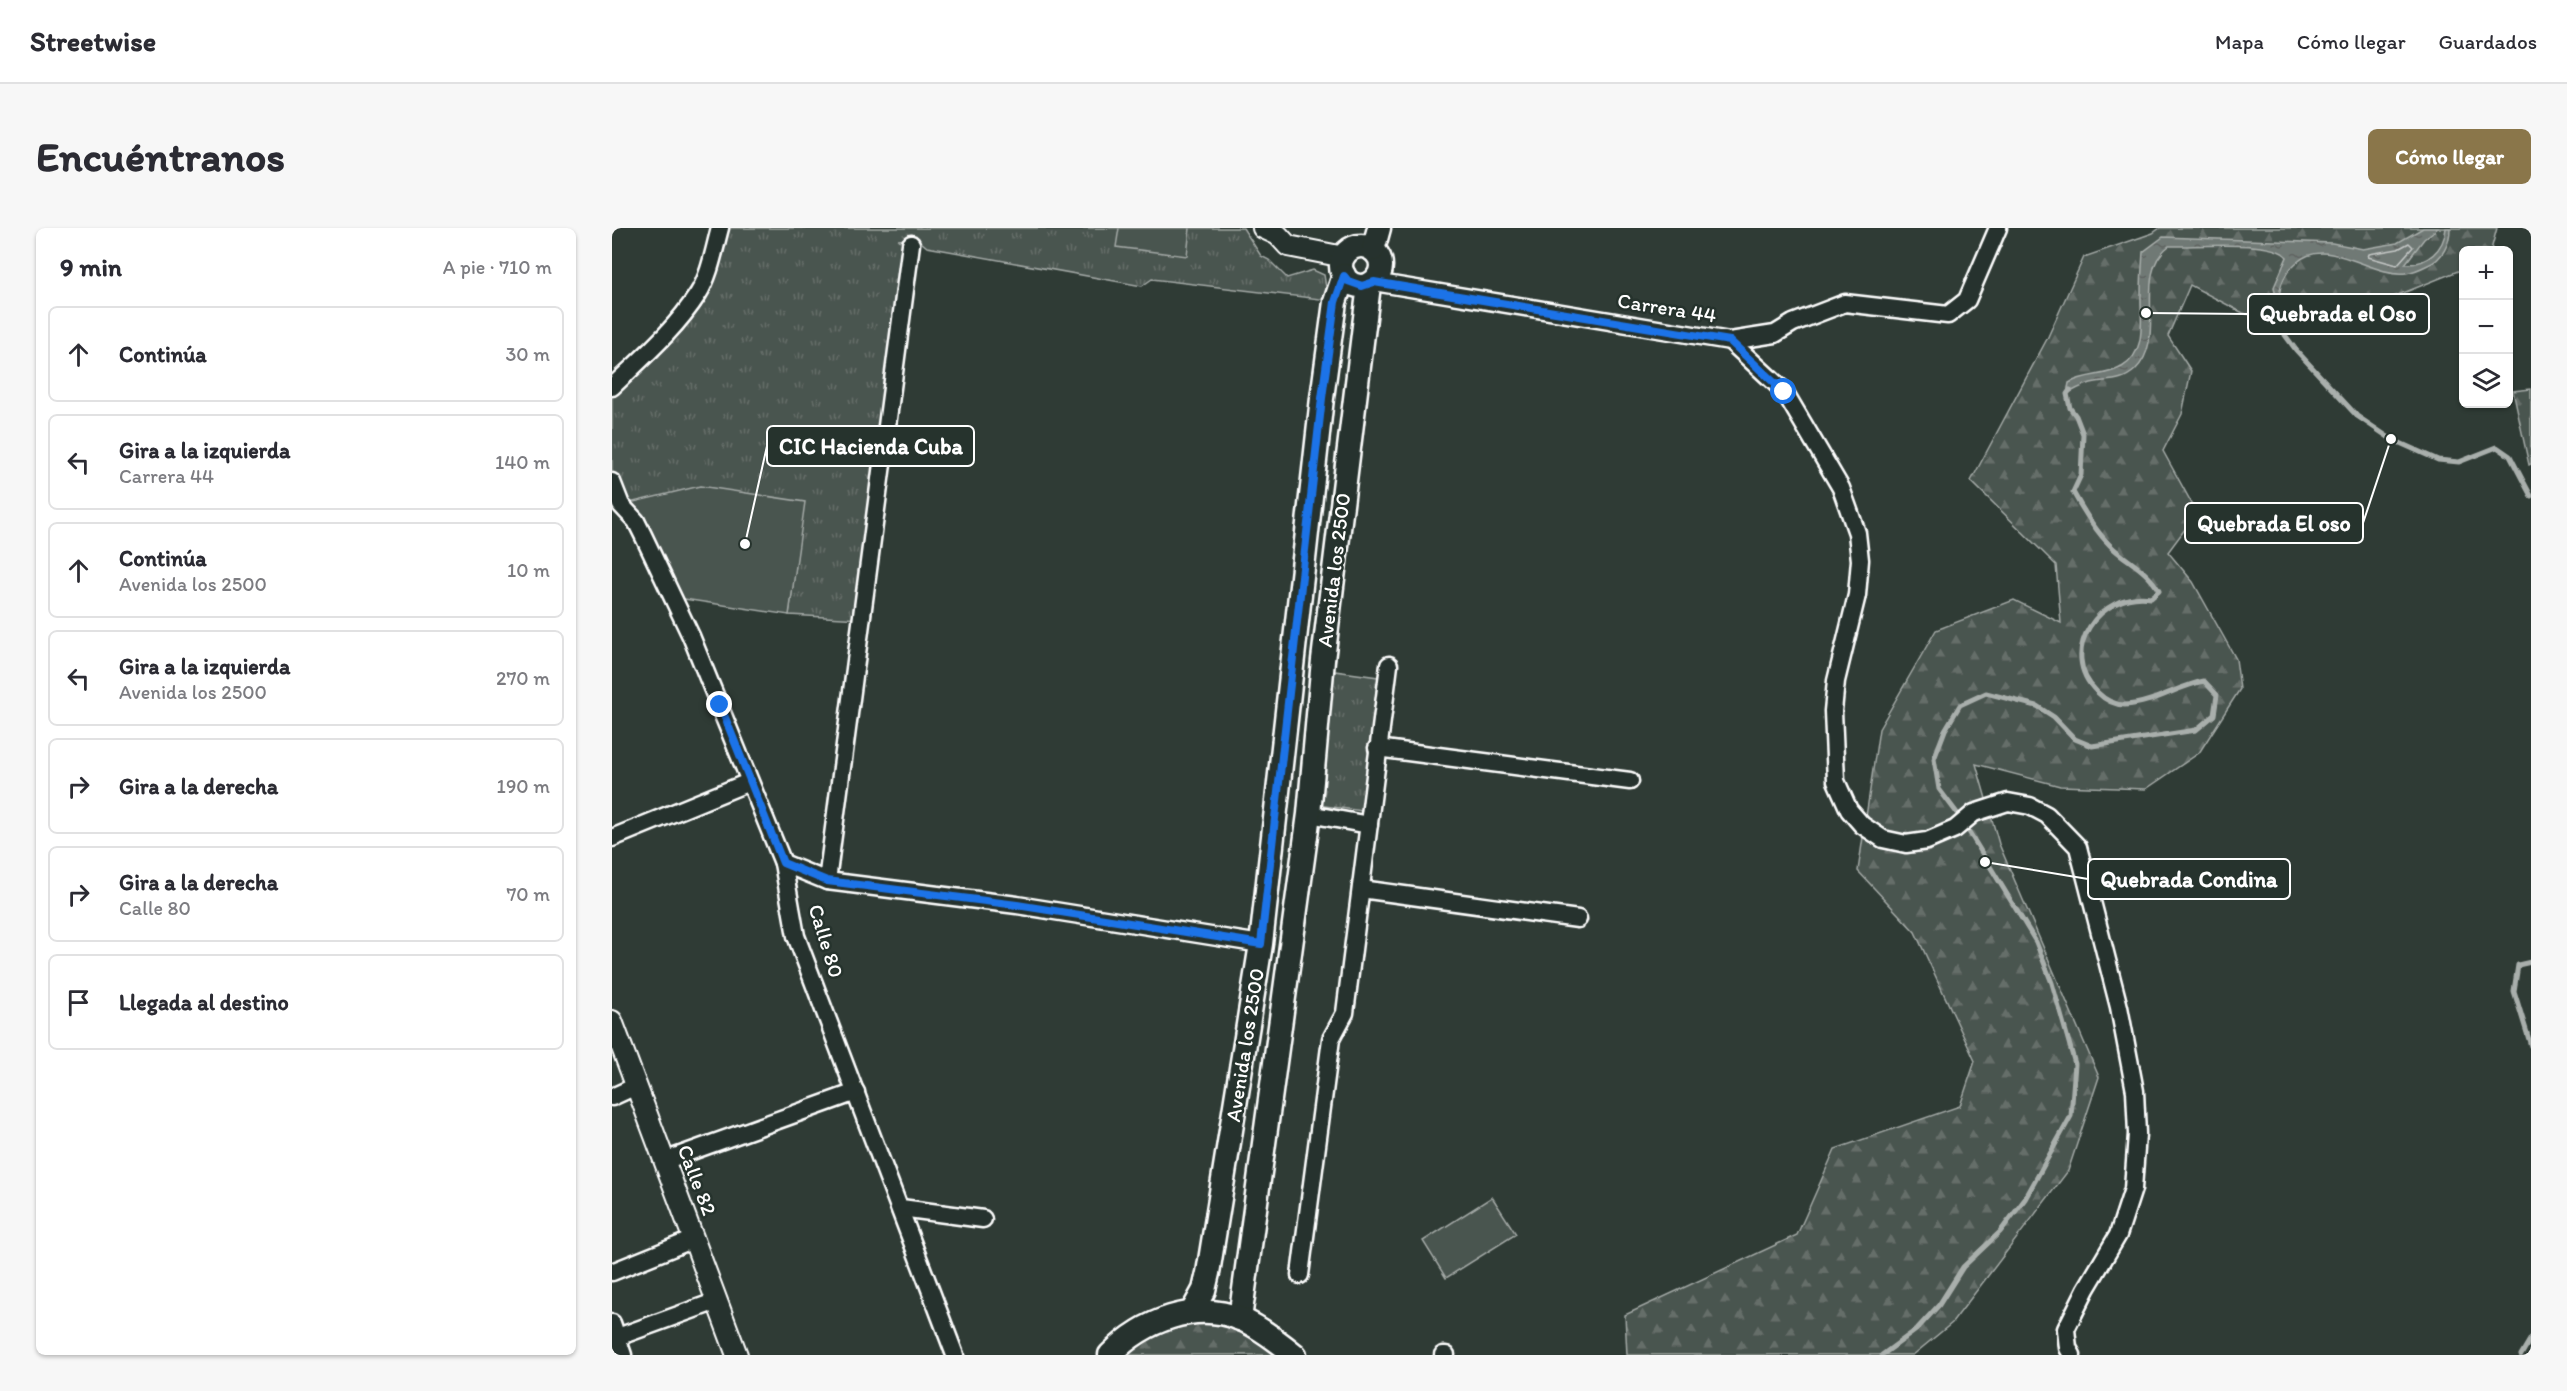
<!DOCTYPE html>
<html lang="es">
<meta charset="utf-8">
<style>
body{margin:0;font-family:Itim,sans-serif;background:#f7f7f7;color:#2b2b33}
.controls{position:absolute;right:18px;top:18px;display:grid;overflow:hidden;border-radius:9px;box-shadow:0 2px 4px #0004}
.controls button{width:54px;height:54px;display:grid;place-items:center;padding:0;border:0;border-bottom:2px solid #e1e1e2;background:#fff;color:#2b2b33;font:30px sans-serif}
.stop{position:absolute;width:18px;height:18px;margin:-14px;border:4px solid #1a73e8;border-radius:50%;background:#fff}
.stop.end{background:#1a73e8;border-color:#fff;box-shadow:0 2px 6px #0008}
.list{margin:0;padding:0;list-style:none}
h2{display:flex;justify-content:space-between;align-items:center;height:78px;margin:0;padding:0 24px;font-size:26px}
h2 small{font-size:20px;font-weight:400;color:#7c7c81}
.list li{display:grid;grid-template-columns:39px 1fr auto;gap:18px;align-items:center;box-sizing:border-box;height:96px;margin:0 12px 12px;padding:0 12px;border:2px solid #e1e1e2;border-radius:9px}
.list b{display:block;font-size:22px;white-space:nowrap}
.list p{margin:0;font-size:20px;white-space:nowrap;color:#7c7c81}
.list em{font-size:20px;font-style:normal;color:#7c7c81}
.icon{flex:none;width:33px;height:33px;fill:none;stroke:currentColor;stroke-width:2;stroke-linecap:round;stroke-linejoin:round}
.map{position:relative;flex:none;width:1919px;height:1127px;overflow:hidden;border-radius:9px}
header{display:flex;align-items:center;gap:36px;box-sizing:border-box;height:84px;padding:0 30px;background:#fff;border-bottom:2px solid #e1e1e2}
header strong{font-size:28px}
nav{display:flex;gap:33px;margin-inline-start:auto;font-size:21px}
.intro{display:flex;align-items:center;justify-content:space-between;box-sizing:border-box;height:144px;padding:0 36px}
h1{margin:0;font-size:42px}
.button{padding:15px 27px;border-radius:9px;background:#8a764a;color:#fff;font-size:21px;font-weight:700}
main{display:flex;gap:36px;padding:0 36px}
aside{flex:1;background:#fff;border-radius:9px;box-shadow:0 2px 4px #0004}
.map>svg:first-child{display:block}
.grass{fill:url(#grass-tufts);stroke:#a4aaa7;stroke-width:1.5}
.forest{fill:url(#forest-firs);stroke:#a4aaa7;stroke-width:1.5}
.green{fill:#4a544f;stroke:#a4aaa7;stroke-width:1.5}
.water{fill:url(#water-ripples);stroke:#a9afac;stroke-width:1.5}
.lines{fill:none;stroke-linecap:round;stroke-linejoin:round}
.shore{stroke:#c6c9c8;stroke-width:1.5}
.stream{stroke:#a9afac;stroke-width:5}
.minor-casing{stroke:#fff;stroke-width:21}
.tertiary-casing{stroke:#fff;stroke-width:24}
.secondary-casing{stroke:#fff;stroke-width:27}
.minor{stroke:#26332d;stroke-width:16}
.tertiary{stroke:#26332d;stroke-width:20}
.secondary{stroke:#26332d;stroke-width:22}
.route{stroke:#1a73e8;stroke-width:8}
.labels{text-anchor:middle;stroke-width:5;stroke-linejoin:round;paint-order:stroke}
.street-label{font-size:21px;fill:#fff;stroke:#26332d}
.leader{fill:none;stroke:#fff;stroke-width:2}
.callout-dot{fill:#fff;stroke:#26332d;stroke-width:2}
.callout{fill:#26332d;stroke:#fff;stroke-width:2}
.callout-label{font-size:22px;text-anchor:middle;font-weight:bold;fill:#fff}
</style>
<header>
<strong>Streetwise</strong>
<nav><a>Mapa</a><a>Cómo llegar</a><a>Guardados</a></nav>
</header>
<div class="intro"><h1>Encuéntranos</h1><a class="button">Cómo llegar</a></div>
<main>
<aside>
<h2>9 min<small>A pie · 710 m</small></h2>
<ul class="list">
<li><svg class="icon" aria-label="ahead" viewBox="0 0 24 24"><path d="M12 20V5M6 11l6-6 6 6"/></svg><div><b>Continúa</b></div><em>30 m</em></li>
<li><svg class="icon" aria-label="left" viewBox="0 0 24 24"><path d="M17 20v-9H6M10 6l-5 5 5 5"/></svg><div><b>Gira a la izquierda</b><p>Carrera 44</p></div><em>140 m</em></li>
<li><svg class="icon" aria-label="ahead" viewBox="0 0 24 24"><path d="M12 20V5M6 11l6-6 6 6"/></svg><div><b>Continúa</b><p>Avenida los 2500</p></div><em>10 m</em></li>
<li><svg class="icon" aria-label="left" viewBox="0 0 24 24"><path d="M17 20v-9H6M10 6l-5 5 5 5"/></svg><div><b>Gira a la izquierda</b><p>Avenida los 2500</p></div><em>270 m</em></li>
<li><svg class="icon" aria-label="right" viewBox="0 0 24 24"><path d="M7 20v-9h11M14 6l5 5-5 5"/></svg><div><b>Gira a la derecha</b></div><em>190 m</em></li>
<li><svg class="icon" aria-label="right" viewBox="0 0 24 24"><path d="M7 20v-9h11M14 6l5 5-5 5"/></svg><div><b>Gira a la derecha</b><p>Calle 80</p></div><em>70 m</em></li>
<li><svg class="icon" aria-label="arrive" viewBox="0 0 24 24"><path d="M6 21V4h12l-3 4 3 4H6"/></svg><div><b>Llegada al destino</b></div></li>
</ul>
</aside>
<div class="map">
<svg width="1919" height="1127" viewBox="0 0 1919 1127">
<defs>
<pattern id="grass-tufts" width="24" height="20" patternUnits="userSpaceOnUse" patternTransform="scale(1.5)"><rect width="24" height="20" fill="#4a544f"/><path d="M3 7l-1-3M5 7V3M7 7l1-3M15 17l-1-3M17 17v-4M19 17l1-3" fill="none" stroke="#656e69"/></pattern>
<pattern id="forest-firs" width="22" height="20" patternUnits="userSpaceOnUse" patternTransform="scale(1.5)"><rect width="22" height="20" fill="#4a544f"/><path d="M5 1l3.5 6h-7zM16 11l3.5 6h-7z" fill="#656e69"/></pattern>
<pattern id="water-ripples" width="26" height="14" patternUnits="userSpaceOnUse" patternTransform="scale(1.5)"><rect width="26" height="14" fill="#707975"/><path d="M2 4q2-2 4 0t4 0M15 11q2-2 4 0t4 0" fill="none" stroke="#5e6260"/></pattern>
</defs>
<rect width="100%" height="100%" fill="#2f3b35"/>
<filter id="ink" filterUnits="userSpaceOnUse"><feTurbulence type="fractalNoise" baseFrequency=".0167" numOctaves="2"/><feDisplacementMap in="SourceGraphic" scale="12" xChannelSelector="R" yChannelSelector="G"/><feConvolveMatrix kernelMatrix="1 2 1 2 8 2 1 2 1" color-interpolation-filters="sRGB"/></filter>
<g filter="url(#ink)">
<!-- grass -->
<g class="grass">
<path d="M 110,0 L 631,0 L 649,28 L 657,32 L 675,50 L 701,42 L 712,47 L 716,72 L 540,51 L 530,58 L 315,19 L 304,10 L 286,12 L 299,16 L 249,391 L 177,387 L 192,274 L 9,277 L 0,254 L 0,159 L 89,79 L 87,65 Z"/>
<path d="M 723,443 L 766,449 L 751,583 L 705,577 Z"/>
</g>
<!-- forest -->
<g class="forest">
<path d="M 1548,0 L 1885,0 L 1879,22 L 1852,22 L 1851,41 L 1699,102 L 1631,85 L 1578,57 L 1556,108 L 1579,143 L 1570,186 L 1551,223 L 1585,285 L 1556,324 L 1581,354 L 1624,431 L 1628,461 L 1587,525 L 1534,561 L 1448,558 L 1364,536 L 1387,616 L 1487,849 L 1456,943 L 1340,1095 L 1301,1127 L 1015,1127 L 1013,1087 L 1185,1007 L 1223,921 L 1348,878 L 1363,833 L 1303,704 L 1246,643 L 1267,501 L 1324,402 L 1402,372 L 1449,395 L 1444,337 L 1359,253 L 1435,111 L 1472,29 L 1541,5 Z"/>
<path d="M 1919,161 L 1919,236 L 1917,237 L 1901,163 Z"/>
<path d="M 582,1081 L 683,1127 L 498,1127 Z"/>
</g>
<!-- green -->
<g class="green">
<path d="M 507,0 L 578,0 L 575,28 L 504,19 Z"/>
<path d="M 88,258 L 193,274 L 177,387 L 72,371 L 62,372 L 9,277 Z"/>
<path d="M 880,969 L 904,1006 L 834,1050 L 811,1013 Z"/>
</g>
<!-- water -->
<path class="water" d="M 1811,0 L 1826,0 L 1812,11 L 1793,36 C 1815,37 1832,22 1834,0 L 1838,0 C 1838,15 1831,31 1816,37 C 1810,40 1801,44 1794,45 C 1758,49 1715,6 1684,35 C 1669,48 1667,62 1666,80 L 1662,59 L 1675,29 C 1661,11 1581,19 1557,18 C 1519,47 1557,109 1523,142 C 1511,153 1499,152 1484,154 C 1474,155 1464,161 1455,166 L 1457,155 C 1474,145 1492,149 1510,139 C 1536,123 1528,90 1529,66 C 1529,52 1530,38 1531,24 L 1551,9 L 1720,15 L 1751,21 L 1785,15 Z"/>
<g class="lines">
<!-- shore -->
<path class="shore" d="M 1797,15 L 1801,19 L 1785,37 L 1756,29 L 1757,26 L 1786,21 Z"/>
<!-- stream -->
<g class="stream">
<path d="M 1666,73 L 1673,107 L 1684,122 L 1745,188 L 1779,211 L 1826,232 L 1847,234 L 1885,219 L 1898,228 L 1919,268"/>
<path d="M 1919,734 L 1906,737 L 1902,763 L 1919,818"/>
<path d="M 1270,1127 L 1304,1102 L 1327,1077 L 1351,1039 L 1388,1004 L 1413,971 L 1459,888 L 1463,836 L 1440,755 L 1424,714 L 1348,589 L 1327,561 L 1322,531 L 1333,502 L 1348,477 L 1374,465 L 1425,478 L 1442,489 L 1463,511 L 1480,518 L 1584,502 L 1602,487 L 1605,467 L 1592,453 C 1565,458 1541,476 1513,477 C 1501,477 1493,472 1485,464 C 1444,424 1488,362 1539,370 L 1547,363 C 1536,343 1518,335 1502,321 C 1485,306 1472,284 1461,264 L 1469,247 L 1471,206 L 1464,188 L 1458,180 L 1455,166 L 1458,162"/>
<path d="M 1909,1127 L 1919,1110"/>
</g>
<defs>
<g id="minor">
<path d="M 762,54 L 1118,113 L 1163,106 L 1181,95 L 1233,75 L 1336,87 L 1355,72 L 1386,0"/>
<path d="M 1118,113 L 1172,163 L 1229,260 L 1245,305 L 1248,332 L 1245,367 L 1224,453 L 1221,483 L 1224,553 L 1237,582 L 1250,597 L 1271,611 L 1294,616 L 1315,613 L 1343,601 L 1362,585 L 1396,574 L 1418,578 L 1435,587 L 1466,619 L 1507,779 L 1523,863 L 1525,906 L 1521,961 L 1506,1007 L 1474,1061 L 1454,1101 L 1456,1120 L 1460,1127"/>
<path d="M 0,159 C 30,130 63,102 86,66 C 98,47 102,22 108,0"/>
<path d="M 0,254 L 9,277 L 24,293 L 31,307 L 79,408 L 171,635 L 184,708 L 343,1127"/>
<path d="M 765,520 L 1018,553"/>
<path d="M 697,586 L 757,597"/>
<path d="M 0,610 L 137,554"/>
<path d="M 171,635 L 215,653 L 405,677 L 649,716"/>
<path d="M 215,653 L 299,16"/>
<path d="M 749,661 L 966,691"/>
<path d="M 0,869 L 24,858"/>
<path d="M 52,933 L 244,864"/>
<path d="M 289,980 L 371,991"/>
<path d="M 0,1044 L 82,1011"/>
<path d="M 688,1047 L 719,811 L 733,785 L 777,437"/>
<path d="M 0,1095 L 11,1127"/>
<path d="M 0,1111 L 105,1073"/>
<path d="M 831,1127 L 834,1127"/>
</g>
<g id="tertiary">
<path d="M 651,0 L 666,7 L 676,18 L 732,29"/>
<path d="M 0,793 L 125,1127"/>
</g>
<g id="secondary">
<circle cx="749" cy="38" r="20"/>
<path d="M 761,22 L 767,0"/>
<path d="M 580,1084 L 592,1062 L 596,1045 L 649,716 L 710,170 L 723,74 L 732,47"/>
<path d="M 628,1091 L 697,586 L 711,432 L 757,57"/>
<path d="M 498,1127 C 531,1093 583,1072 629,1091 C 648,1099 667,1114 683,1127"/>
</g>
</defs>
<!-- minor casing -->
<use href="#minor" class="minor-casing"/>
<!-- tertiary casing -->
<use href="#tertiary" class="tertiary-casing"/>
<!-- secondary casing -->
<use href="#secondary" class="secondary-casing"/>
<!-- minor -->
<use href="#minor" class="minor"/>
<!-- tertiary -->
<use href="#tertiary" class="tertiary"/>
<!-- secondary -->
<use href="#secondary" class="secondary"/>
</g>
</g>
<g class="lines" filter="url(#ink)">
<!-- route -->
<path class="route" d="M 108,477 L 171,635 L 215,653 L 405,677 L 649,716 L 710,170 L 723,74 L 732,48 L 736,53 L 750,58 L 762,54 L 1118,113 L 1172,164"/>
</g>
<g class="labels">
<!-- street labels -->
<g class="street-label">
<text transform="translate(1055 80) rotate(9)" y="7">Carrera 44</text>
<text transform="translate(722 342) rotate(-83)" y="7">Avenida los 2500</text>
<text transform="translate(214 713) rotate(73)" y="7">Calle 80</text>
<text transform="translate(633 817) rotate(-81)" y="7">Avenida los 2500</text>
<text transform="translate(85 952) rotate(69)" y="7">Calle 82</text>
</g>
</g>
<!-- callouts -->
<path class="leader" d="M1534 85L1636 86M133 316L155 218M1779 211L1751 295M1373 634L1476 651"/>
<g class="callout-dot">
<circle cx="1534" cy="85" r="6"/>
<circle cx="133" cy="316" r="6"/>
<circle cx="1779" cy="211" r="6"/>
<circle cx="1373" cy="634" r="6"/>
</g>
<g class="callout">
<rect x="1636" y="66" width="181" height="40" rx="6"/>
<rect x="155" y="198" width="207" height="40" rx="6"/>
<rect x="1573" y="275" width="178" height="40" rx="6"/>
<rect x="1476" y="631" width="202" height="40" rx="6"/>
</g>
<g class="callout-label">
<text x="1726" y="93">Quebrada el Oso</text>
<text x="259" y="226">CIC Hacienda Cuba</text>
<text x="1662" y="303">Quebrada El oso</text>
<text x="1577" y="659">Quebrada Condina</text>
</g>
</svg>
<div class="controls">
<button>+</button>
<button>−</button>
<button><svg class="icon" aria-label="layers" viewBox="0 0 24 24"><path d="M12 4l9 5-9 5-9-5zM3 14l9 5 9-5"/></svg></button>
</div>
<div class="stop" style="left:1172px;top:164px"></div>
<div class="stop end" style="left:108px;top:477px"></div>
</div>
</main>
